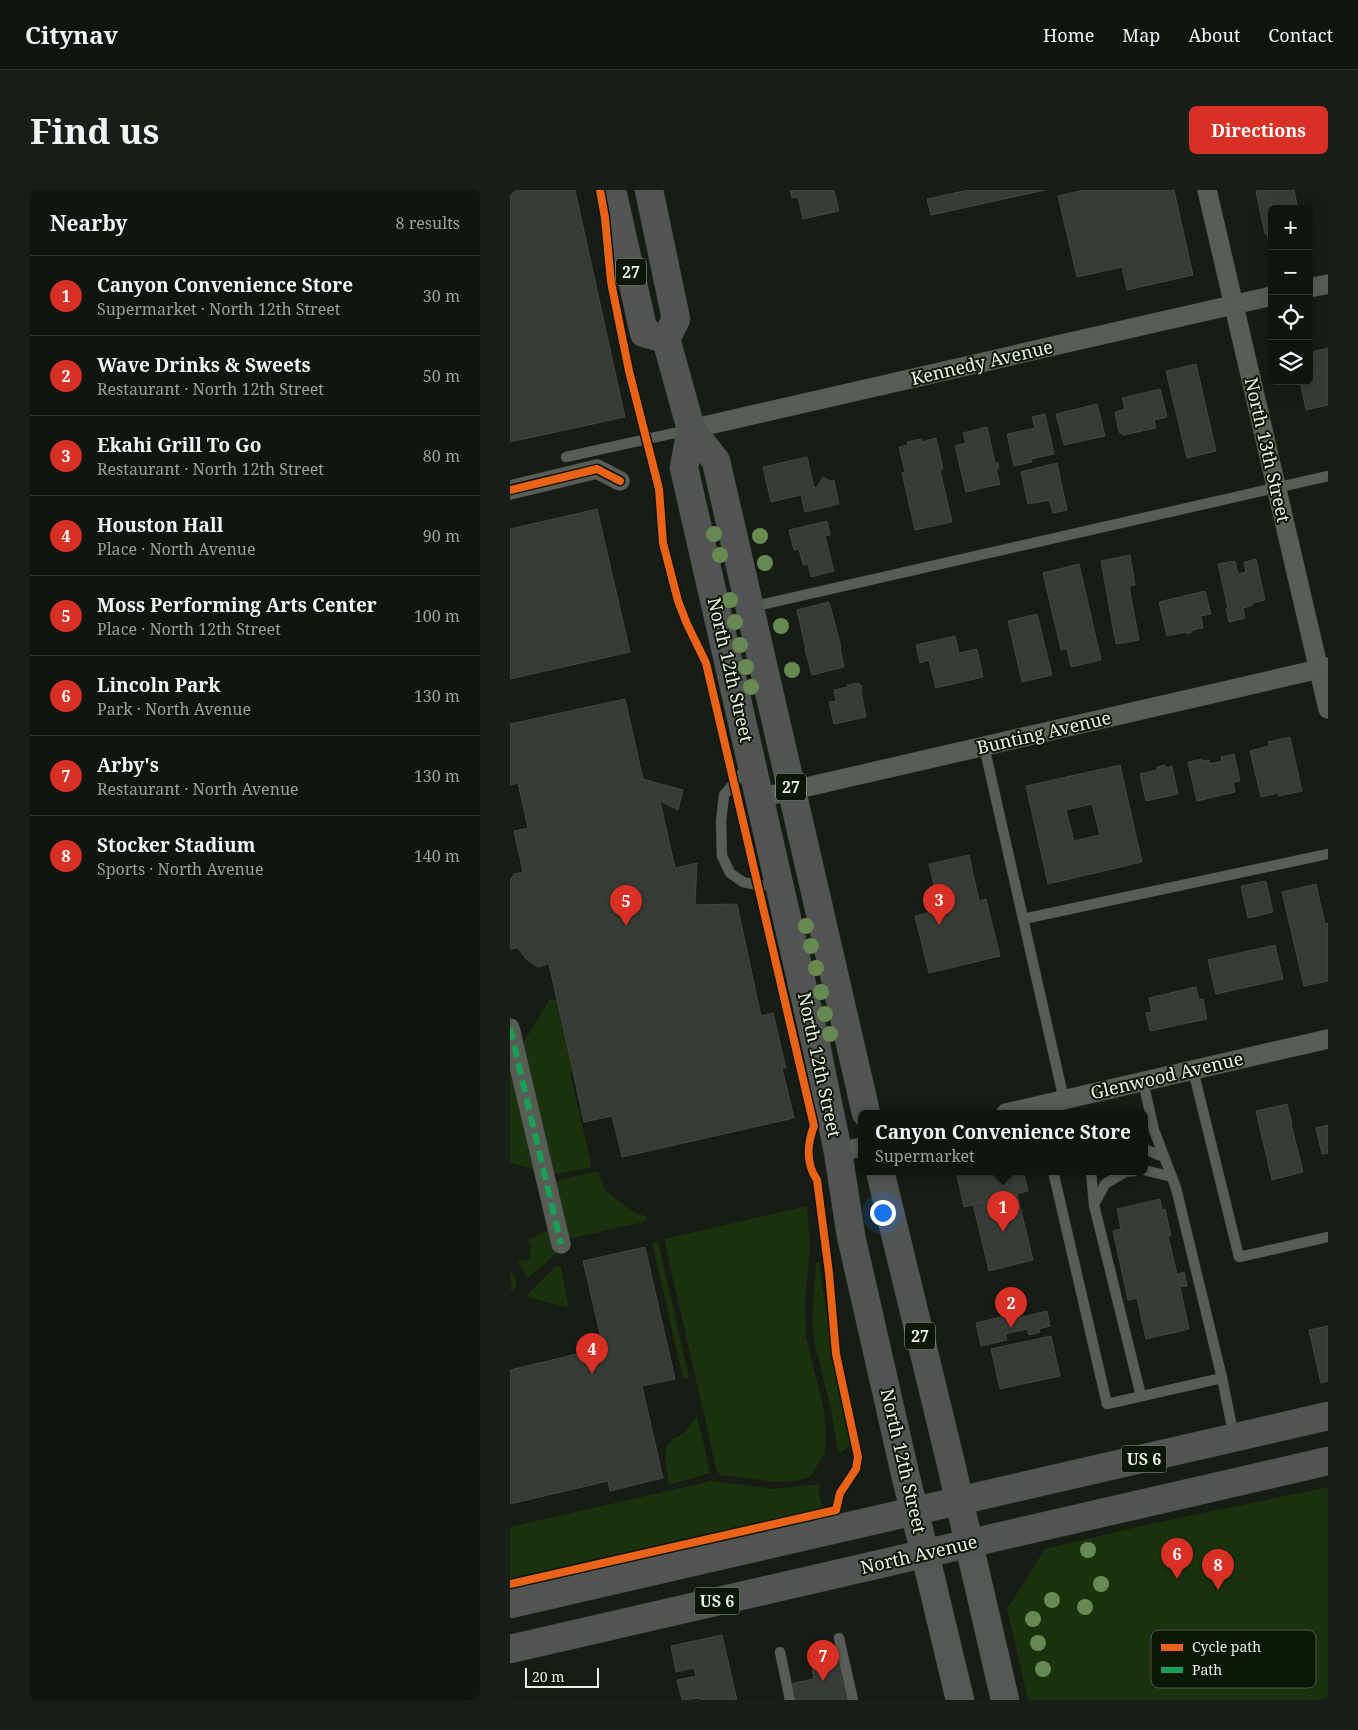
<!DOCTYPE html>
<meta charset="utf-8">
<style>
body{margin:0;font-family:"Noto Serif",serif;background:#1a1e18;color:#f1f3f6}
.controls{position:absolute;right:15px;top:15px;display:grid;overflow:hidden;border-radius:8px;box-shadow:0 5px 20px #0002}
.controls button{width:45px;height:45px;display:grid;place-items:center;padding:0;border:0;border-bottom:1px solid #30342f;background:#11150f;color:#f1f3f6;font:25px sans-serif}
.scale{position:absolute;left:15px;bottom:12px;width:74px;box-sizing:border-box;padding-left:5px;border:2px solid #e9f0e5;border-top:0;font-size:14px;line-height:18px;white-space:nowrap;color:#e9f0e5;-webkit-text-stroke:4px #0d1708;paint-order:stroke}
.you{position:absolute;left:372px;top:1022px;width:18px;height:18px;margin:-12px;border:4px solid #fff;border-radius:50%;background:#1a73e8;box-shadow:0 0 0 8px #1a73e833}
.badge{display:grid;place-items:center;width:32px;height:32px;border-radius:50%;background:#d93025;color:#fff;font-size:16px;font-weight:700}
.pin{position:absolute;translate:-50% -41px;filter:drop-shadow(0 1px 2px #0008)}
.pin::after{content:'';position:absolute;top:26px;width:18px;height:15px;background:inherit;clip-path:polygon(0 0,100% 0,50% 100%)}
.popup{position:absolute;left:348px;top:920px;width:290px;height:65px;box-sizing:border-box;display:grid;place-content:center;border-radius:8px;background:#11150f;filter:drop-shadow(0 1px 4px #0005);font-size:16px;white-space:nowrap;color:#9c9f9e}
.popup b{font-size:19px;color:#f1f3f6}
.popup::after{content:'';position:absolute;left:50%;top:100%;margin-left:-10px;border:10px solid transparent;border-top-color:#11150f}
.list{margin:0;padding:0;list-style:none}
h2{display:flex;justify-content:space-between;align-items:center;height:65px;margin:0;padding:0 20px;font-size:21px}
h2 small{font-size:16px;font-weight:400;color:#9c9f9e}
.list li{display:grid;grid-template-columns:32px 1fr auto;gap:15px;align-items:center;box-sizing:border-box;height:80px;padding:0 20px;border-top:1px solid #30342f}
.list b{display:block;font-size:19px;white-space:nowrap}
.list p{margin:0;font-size:16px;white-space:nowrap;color:#9c9f9e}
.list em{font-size:16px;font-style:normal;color:#9c9f9e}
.icon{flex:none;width:28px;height:28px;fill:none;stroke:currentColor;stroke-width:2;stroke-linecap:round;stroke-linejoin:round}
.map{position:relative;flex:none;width:818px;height:1510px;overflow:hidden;border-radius:8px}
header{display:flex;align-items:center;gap:30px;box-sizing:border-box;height:70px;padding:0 25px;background:#11150f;border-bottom:1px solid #30342f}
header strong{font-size:24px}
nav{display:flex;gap:28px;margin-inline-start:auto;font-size:18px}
.intro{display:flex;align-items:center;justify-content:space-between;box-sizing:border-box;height:120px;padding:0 30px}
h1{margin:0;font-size:35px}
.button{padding:12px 22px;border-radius:8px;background:#d93025;color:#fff;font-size:18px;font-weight:700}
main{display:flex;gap:30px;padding:0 30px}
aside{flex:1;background:#11150f;border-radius:8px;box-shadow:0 5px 20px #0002}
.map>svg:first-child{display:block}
.green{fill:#1b320e}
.building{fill:#383c36;stroke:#424840;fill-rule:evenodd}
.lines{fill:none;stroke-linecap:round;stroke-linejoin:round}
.lane-casing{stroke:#353832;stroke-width:11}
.street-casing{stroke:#353832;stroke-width:20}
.secondary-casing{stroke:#353832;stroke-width:29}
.primary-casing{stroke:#353832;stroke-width:29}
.lane{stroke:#585d56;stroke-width:10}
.street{stroke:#585d56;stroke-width:19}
.secondary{stroke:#555955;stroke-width:28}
.primary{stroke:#525554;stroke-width:28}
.quiet{stroke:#1a9f57;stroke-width:6;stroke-dasharray:12 6;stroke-linecap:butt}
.cycleway-casing{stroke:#0d1708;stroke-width:11}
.cycleway{stroke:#ea6118;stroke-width:8}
.tree{fill:#678a53}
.labels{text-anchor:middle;stroke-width:4;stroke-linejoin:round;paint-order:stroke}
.shield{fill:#0d1708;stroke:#a7afa3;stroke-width:1}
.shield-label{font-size:16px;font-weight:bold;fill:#e9f0e5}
.street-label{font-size:18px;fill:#e9f0e5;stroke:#0d1708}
.key{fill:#0d1708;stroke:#4f584a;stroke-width:1}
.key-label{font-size:14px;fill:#e9f0e5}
</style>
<header>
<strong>Citynav</strong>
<nav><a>Home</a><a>Map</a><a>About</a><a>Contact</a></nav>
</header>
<div class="intro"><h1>Find us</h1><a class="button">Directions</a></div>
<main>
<aside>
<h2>Nearby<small>8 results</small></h2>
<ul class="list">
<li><span class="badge">1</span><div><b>Canyon Convenience Store</b><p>Supermarket · North 12th Street</p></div><em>30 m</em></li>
<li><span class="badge">2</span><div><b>Wave Drinks &amp; Sweets</b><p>Restaurant · North 12th Street</p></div><em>50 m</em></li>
<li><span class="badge">3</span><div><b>Ekahi Grill To Go</b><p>Restaurant · North 12th Street</p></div><em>80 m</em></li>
<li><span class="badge">4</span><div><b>Houston Hall</b><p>Place · North Avenue</p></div><em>90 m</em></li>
<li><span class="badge">5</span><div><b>Moss Performing Arts Center</b><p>Place · North 12th Street</p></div><em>100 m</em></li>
<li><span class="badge">6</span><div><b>Lincoln Park</b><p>Park · North Avenue</p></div><em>130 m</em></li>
<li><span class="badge">7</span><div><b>Arby's</b><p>Restaurant · North Avenue</p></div><em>130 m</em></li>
<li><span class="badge">8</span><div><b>Stocker Stadium</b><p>Sports · North Avenue</p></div><em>140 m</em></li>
</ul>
</aside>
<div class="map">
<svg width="818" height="1510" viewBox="0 0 818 1510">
<rect width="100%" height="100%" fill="#171c14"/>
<!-- green -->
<g class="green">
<path d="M 46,809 L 62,882 L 60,884 L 82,977 L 48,984 L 43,982 L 13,853 L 39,810 Z"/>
<path d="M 0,862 L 26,979 L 23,979 L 0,973 Z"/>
<path d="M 88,981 L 95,1000 L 127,1024 L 136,1026 L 138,1031 L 62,1048 L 58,1045 L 46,995 L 49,990 Z"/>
<path d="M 297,1016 L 300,1056 L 295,1111 L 296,1146 L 313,1215 L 315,1228 L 315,1263 L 300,1287 L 287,1291 L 265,1292 L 211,1285 L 207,1282 L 154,1049 Z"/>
<path d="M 41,1040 L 47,1063 L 18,1088 L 6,1071 L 19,1070 L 21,1056 L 17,1052 L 30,1043 Z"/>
<path d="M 148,1051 L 179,1188 L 173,1188 L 142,1052 Z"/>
<path d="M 306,1072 L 310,1073 L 312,1095 L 318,1127 L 322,1165 L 343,1256 L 338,1257 L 330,1263 L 327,1257 L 321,1220 L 305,1154 L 302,1130 Z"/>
<path d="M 47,1075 L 51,1077 L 59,1118 L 20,1108 L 18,1105 L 19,1103 Z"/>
<path d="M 0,1079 L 6,1089 L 6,1096 L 1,1103 Z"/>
<path d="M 187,1226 L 200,1283 L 159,1295 L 155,1268 L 157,1255 L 164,1248 L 173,1244 Z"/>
<path d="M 201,1291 L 263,1299 L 310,1294 L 309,1303 L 313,1320 L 0,1392 L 0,1337 Z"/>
<path d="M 818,1297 L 818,1510 L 518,1510 L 497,1419 L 535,1359 L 640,1334 Z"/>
</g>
<!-- building -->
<g class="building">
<path d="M 0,0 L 65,0 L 115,227 L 0,252 Z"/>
<path d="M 280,0 L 324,0 L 329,21 L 293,29 L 288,7 L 282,8 Z"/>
<path d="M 458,0 L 535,0 L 421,25 L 417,9 Z"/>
<path d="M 574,0 L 664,0 L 683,85 L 617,100 L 612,77 L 567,87 L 548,6 Z"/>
<path d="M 748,0 L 784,0 L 788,19 L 762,19 L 762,58 L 760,58 L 757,44 L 755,44 L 746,2 Z"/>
<path d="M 818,158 L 818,215 L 796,220 L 790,191 L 799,191 L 799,171 L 803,170 L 801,162 Z"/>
<path d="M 686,174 L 706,261 L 677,268 L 656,181 Z"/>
<path d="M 650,199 L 657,227 L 644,230 L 646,238 L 613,245 L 609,242 L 605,222 L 615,219 L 612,208 Z"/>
<path d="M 587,214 L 595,246 L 554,255 L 546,224 Z"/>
<path d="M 535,224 L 544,264 L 521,269 L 522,272 L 504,276 L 497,244 L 525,238 L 522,227 Z"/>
<path d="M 477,237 L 485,273 L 488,273 L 489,279 L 486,279 L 490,294 L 456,302 L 445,256 L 456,253 L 453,243 Z"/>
<path d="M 426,248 L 433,279 L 430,280 L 442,332 L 405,340 L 392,283 L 395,282 L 389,257 L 398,255 L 397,252 L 411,249 L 411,252 Z"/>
<path d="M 297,267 L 304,298 L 307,297 L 313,287 L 320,291 L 324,290 L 329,314 L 295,322 L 291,305 L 261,312 L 253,277 Z"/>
<path d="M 547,273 L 557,320 L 543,323 L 539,310 L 518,314 L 511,282 Z"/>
<path d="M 87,319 L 120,462 L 0,489 L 0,339 Z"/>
<path d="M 317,331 L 320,345 L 315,346 L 324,381 L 301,387 L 298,374 L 293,375 L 289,359 L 284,360 L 279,340 Z"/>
<path d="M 620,365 L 625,395 L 619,396 L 629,450 L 606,454 L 591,371 Z"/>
<path d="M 746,369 L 755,410 L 742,413 L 743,415 L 733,418 L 735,428 L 719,432 L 716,418 L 718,418 L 708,374 L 725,371 L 728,384 L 736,382 L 734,372 Z"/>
<path d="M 569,374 L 591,470 L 561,477 L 557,459 L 551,460 L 533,383 Z"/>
<path d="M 695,401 L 701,424 L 691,426 L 693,438 L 682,440 L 682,442 L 677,444 L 676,442 L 657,446 L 649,412 Z"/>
<path d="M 319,412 L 331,457 L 330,457 L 334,477 L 302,485 L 295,460 L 296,460 L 287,420 Z"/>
<path d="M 527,424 L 542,485 L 512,492 L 498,431 Z"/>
<path d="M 445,446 L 449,463 L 467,459 L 473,487 L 426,498 L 419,470 L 410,473 L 406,455 Z"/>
<path d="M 349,493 L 349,495 L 351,495 L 352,501 L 351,501 L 356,527 L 324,534 L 319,512 L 326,511 L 324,500 L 338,497 L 337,495 Z"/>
<path d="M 115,509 L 133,589 L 173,600 L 168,620 L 150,611 L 165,678 L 187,673 L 185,715 L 227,714 L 251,826 L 263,823 L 276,878 L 272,878 L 284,928 L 112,967 L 102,926 L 74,932 L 39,774 L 28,777 L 16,769 L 8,758 L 0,759 L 0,690 L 4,684 L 13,682 L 4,641 L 18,638 L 8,593 L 0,595 L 0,534 Z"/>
<path d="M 780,547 L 792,601 L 769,606 L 768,603 L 751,607 L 740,561 L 759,556 L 758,552 Z"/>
<path d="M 724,564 L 730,591 L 723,592 L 725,602 L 687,611 L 678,572 L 692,569 L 692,571 L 699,570 L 700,574 L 712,571 L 711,567 Z"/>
<path d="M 610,575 L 632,672 L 538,694 L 516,596 ZM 582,614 L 590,645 L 564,651 L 556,620 Z"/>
<path d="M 655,575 L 656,578 L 662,576 L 668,604 L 636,611 L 630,584 L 647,580 L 647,577 Z"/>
<path d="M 459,665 L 469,711 L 476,709 L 490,766 L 419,783 L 405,726 L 430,720 L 419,674 Z"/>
<path d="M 756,691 L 763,722 L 738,728 L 731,696 Z"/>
<path d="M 806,694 L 815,734 L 818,733 L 818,791 L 794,796 L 772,702 Z"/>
<path d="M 765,755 L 773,789 L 706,804 L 698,770 Z"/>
<path d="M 686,797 L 689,810 L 693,809 L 697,829 L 640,841 L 636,823 L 642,822 L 639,808 Z"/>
<path d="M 777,914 L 782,934 L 781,934 L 793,982 L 762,990 L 746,921 Z"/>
<path d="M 818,935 L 818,963 L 812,964 L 806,938 Z"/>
<path d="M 446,981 L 513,981 L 518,1001 L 454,1017 Z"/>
<path d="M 507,1004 L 523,1070 L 479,1081 L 463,1014 Z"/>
<path d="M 650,1009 L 652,1020 L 655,1019 L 661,1046 L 658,1046 L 667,1084 L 674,1082 L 677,1096 L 670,1097 L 679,1139 L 636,1149 L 627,1108 L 618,1110 L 603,1041 L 611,1039 L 607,1019 Z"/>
<path d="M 135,1057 L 165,1189 L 132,1196 L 153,1288 L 100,1301 L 98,1291 L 0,1314 L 0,1180 L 75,1162 L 78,1174 L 96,1169 L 73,1071 Z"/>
<path d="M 537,1121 L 540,1136 L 529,1139 L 530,1142 L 519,1145 L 517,1139 L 495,1144 L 497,1150 L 471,1156 L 466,1133 L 503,1124 L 504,1129 Z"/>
<path d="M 818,1136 L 818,1191 L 811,1193 L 799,1140 Z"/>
<path d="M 541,1146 L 550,1186 L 490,1199 L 481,1159 Z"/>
<path d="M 212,1445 L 227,1510 L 191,1510 L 190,1508 L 172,1510 L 167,1490 L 186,1486 L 184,1478 L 166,1482 L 161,1456 Z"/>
<path d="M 333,1472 L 336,1485 L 331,1486 L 333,1494 L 336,1493 L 340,1510 L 282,1510 L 279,1494 L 304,1489 L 302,1479 Z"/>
</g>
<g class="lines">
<defs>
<g id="lane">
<path d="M 56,267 L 178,240"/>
<path d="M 241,417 L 818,286"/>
<path d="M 474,556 L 554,910"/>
<path d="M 239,575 L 214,605 L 211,632 L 212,666 L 220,683 L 233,692 L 251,696 L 268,692"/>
<path d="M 513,729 L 818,664"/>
<path d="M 683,880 L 729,1067 L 818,1047"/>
<path d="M 634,959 L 654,967"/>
<path d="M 634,980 L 662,987"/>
<path d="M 543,981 L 597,1214 L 712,1188 L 666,998 L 644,940 L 633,892"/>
<path d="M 581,981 L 584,1015"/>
<path d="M 624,981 L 615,982 L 595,994 L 584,1015 L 631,1206"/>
<path d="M 712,1188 L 724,1247"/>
<path d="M 329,1448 L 343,1510"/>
<path d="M 270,1462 L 280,1510"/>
</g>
<g id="street">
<path d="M 697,0 L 818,519"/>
<path d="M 799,98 L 818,94"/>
<path d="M 181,239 L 762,106"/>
<path d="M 0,300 L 87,279 L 110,291"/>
<path d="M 249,608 L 818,477"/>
<path d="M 0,838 L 51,1054"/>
<path d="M 496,923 L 818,849"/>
<path d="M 328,962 L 352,957"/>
</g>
<g id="secondary">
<path d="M 459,1354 L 495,1510"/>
<path d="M 415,1364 L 450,1510"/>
</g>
<g id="primary">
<path d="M 102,0 L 134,143 L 156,149"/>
<path d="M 139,0 L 166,129 L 156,149 L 181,239 L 206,271 L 356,923"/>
<path d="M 181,239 L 174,278 L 307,860 L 328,962 L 341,1046 L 396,1288 L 415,1364"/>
<path d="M 370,981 L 441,1274 L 459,1354"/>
<path d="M 0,1414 L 818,1226"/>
<path d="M 0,1459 L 818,1271"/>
</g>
</defs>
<!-- lane casing -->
<use href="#lane" class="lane-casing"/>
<!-- street casing -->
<use href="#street" class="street-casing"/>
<!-- secondary casing -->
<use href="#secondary" class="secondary-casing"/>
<!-- primary casing -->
<use href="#primary" class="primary-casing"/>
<!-- lane -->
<use href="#lane" class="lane"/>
<!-- street -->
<use href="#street" class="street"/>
<!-- secondary -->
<use href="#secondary" class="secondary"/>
<!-- primary -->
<use href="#primary" class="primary"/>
<!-- quiet -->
<path class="quiet" d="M 0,838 L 51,1054"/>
<defs>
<g id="cycleway">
<path d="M 0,300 L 87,279 L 110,291"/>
<path d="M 0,1394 L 326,1320 L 330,1303 L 346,1279 L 348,1267 L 326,1164 L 319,1083 L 307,990 C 296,974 297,954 304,936 L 196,473 L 177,434 L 168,411 L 153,353 L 149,299 L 119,181 L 101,92 L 95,28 L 90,0"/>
</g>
</defs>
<!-- cycleway casing -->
<use href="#cycleway" class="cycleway-casing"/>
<!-- cycleway -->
<use href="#cycleway" class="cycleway"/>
</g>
<!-- trees -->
<g class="tree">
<circle cx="204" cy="344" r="8"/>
<circle cx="250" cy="346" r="8"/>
<circle cx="210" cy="365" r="8"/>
<circle cx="255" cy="373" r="8"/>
<circle cx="220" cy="410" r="8"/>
<circle cx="225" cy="432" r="8"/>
<circle cx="271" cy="436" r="8"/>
<circle cx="230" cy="455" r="8"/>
<circle cx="236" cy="477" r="8"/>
<circle cx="282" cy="480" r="8"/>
<circle cx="241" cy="497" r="8"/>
<circle cx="296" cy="736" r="8"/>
<circle cx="301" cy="756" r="8"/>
<circle cx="306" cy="778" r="8"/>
<circle cx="311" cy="802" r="8"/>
<circle cx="315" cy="824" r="8"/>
<circle cx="320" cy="844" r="8"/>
<circle cx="578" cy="1360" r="8"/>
<circle cx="591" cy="1394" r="8"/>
<circle cx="542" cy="1410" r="8"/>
<circle cx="575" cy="1417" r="8"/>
<circle cx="523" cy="1429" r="8"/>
<circle cx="528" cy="1453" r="8"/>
<circle cx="533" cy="1479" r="8"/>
</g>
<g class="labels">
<!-- shield labels -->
<g class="shield">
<rect x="106" y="68.5" width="30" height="27" rx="4"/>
<rect x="266" y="583.5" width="30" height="27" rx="4"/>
<rect x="395" y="1132.5" width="30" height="27" rx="4"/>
<rect x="611.5" y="1255.5" width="45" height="27" rx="4"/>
<rect x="184.5" y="1397.5" width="45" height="27" rx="4"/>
</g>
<g class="shield-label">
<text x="121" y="88">27</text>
<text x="281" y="603">27</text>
<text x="410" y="1152">27</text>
<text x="634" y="1275">US 6</text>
<text x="207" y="1417">US 6</text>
</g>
<!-- street labels -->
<g class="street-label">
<text transform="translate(472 173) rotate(-13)" y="6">Kennedy Avenue</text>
<text transform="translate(757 260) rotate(77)" y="6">North 13th Street</text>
<text transform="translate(220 480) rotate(77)" y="6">North 12th Street</text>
<text transform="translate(534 543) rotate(-13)" y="6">Bunting Avenue</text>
<text transform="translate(309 875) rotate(78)" y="6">North 12th Street</text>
<text transform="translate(657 886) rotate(-13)" y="6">Glenwood Avenue</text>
<text transform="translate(393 1271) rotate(77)" y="6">North 12th Street</text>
<text transform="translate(409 1365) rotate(-13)" y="6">North Avenue</text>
</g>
</g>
<!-- legend -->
<rect x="641" y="1440" width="165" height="58" rx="8" class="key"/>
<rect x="651" y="1454" width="22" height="7" fill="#ea6118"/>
<rect x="651" y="1477" width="22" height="6" fill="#1a9f57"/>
<g class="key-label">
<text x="682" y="1462">Cycle path</text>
<text x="682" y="1485">Path</text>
</g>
</svg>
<div class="controls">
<button>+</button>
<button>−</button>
<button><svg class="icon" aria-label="locate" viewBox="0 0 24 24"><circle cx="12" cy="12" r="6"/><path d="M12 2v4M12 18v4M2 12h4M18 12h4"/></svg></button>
<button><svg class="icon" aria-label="layers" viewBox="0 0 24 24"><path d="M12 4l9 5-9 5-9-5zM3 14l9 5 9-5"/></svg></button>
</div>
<div class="scale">20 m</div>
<div class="you"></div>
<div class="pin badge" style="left:493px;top:1042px">1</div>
<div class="popup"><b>Canyon Convenience Store</b>Supermarket</div>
<div class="pin badge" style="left:501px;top:1138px">2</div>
<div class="pin badge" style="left:429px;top:735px">3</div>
<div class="pin badge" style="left:82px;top:1184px">4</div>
<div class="pin badge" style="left:116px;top:736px">5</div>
<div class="pin badge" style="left:667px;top:1389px">6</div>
<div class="pin badge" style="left:313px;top:1491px">7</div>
<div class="pin badge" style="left:708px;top:1400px">8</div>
</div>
</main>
